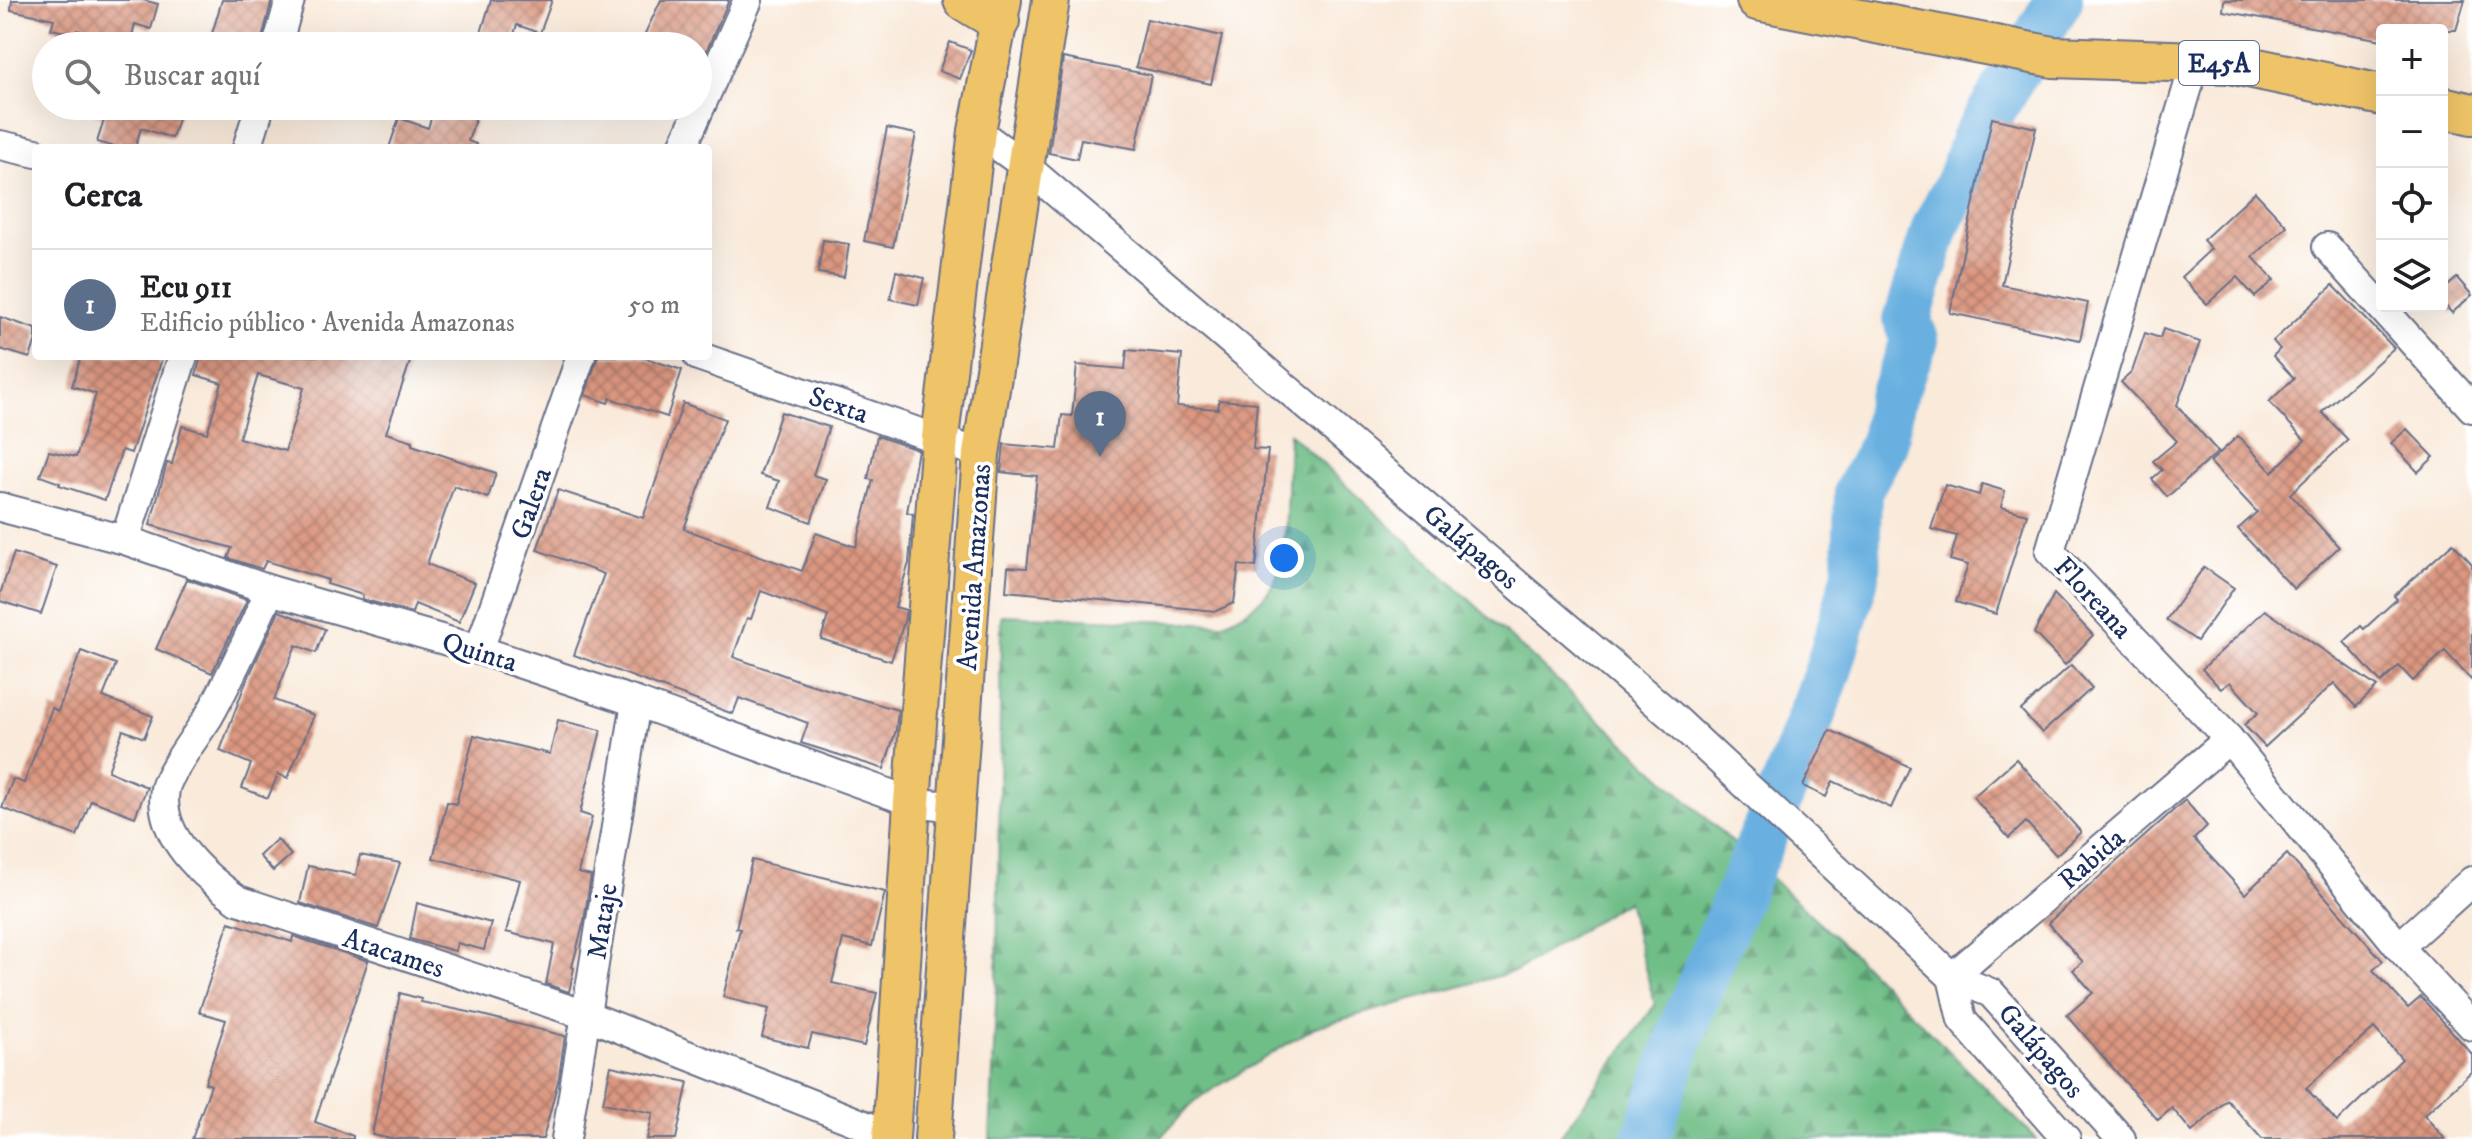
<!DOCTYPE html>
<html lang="es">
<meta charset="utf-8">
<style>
body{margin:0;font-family:"IM FELL DW Pica",serif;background:#f6f6f6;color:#202124}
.controls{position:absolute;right:24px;top:24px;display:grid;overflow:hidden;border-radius:8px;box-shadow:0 8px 32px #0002}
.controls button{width:72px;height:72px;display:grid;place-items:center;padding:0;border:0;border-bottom:2px solid #e0e0e0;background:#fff;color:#202124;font:40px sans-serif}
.you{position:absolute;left:1284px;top:558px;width:28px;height:28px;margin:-20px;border:6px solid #fff;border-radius:50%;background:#1a73e8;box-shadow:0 0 0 12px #1a73e833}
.badge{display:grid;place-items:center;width:52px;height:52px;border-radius:50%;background:#db2777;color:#fff;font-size:26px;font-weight:700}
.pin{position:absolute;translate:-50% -66px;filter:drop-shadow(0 2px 4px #0008)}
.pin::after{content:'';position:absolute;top:42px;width:28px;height:24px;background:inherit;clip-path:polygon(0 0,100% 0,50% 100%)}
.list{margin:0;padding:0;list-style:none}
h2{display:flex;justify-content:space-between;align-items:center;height:104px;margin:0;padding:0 32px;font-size:34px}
h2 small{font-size:26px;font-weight:400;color:#757577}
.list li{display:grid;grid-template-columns:52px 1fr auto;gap:24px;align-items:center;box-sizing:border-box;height:112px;padding:0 32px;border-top:2px solid #e0e0e0}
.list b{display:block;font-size:30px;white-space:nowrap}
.list p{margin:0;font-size:26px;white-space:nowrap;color:#757577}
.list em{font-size:26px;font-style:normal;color:#757577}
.icon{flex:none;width:44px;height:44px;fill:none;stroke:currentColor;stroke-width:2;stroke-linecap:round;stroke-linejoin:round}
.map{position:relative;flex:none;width:2472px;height:1139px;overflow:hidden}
.search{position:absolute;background:#fff;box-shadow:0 8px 32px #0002;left:32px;top:32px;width:680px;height:88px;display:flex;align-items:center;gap:20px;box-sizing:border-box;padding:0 28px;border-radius:44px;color:#757577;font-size:30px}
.panel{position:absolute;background:#fff;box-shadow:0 8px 32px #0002;left:32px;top:144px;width:680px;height:216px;border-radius:8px}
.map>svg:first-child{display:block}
.forest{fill:url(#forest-firs);stroke:#467672;stroke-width:2}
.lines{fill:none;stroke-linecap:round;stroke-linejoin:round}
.river{stroke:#69b0e0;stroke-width:48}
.building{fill:url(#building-cross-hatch);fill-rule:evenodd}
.minor-casing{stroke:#697089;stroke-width:32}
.major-casing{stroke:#697089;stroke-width:40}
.highway-casing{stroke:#697089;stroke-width:44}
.minor{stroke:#fff;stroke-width:28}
.major{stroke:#efc469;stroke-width:36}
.highway{stroke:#efc469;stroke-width:40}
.labels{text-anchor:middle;stroke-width:7;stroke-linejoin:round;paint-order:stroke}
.shield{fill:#fff;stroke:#5f6d8e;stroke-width:2}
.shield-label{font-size:26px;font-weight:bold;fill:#1b2f5e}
.street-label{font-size:28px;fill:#1b2f5e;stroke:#fff}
</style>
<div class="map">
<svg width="2472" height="1139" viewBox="0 0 2472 1139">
<defs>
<pattern id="forest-firs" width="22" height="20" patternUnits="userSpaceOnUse" patternTransform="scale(2)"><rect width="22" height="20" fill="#70be87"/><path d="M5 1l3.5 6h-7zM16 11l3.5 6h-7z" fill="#5b9b72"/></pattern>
<pattern id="building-cross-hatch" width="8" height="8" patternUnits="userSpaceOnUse" patternTransform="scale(2)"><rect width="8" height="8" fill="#db9780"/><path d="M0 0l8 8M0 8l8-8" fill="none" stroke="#b17c6c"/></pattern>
</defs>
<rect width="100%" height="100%" fill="#fff"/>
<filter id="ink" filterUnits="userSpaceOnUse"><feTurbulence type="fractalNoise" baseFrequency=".0125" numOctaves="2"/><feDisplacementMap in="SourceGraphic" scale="16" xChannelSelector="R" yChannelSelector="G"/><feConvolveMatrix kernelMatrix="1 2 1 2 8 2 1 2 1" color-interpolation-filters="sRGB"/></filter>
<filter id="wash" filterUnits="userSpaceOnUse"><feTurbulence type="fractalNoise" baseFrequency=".006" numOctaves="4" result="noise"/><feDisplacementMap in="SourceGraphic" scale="32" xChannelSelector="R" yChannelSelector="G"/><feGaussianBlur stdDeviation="1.8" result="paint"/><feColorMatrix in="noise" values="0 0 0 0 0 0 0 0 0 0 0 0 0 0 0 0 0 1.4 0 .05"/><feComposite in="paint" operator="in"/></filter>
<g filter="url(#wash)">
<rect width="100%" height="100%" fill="#f9eada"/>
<!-- forest -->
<path class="forest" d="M 1289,433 L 1848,949 L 2036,1139 L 1558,1139 L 1655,1005 L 1627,901 L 1516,971 L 1315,1027 L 1194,1101 L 1160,1139 L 990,1139 L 997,981 L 1001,615 L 1222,624 C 1279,598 1283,573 1286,515 C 1287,488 1288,461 1289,433 Z"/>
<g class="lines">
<!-- river -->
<path class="river" d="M 1646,1139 L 1687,1017 L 1789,775 L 1828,671 L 1856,574 L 1858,491 L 1884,443 L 1890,403 L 1915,340 L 1907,320 L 1936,226 L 1960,180 L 1974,140 L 2059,0"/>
</g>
<g id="blocks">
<!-- building -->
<g class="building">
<path d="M 12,0 L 143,0 L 158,4 L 151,29 L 135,24 L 130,45 L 77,30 L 76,34 L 51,29 L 54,19 L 11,10 Z"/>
<path d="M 222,0 L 272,0 L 260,46 L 243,46 L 211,37 Z"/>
<path d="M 491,0 L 552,0 L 540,33 L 517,25 L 510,46 L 477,46 Z"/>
<path d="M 661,0 L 729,0 L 698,70 L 698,46 L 639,46 Z"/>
<path d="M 2224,0 L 2465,0 L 2456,30 L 2382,30 L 2382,40 L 2223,11 Z"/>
<path d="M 1147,19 L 1222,36 L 1211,84 L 1136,67 Z"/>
<path d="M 950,42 L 971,50 L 960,79 L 939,71 Z"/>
<path d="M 1063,58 L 1151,75 L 1136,149 L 1081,139 L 1077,159 L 1049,153 Z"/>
<path d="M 86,106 L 182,106 L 172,138 L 141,128 L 135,148 L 118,148 L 97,142 L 105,117 L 85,111 Z"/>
<path d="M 435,106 L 480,106 L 468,141 L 476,144 L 476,148 L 389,148 L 399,118 L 428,128 Z"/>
<path d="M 1992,118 L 2036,128 L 2002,285 L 2088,303 L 2080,340 L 1950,313 Z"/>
<path d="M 887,128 L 916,134 L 893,247 L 864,241 Z"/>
<path d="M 2255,192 L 2287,226 L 2253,257 L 2274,280 L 2255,297 L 2237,277 L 2207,304 L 2181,277 L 2211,249 L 2203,240 Z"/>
<path d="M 823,240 L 849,244 L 844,277 L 818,273 Z"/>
<path d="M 896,271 L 924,278 L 918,305 L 890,299 Z"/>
<path d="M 2457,278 L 2472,295 L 2452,313 L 2442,302 L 2442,291 Z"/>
<path d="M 2333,285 L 2394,348 L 2322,412 L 2348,440 L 2290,494 L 2339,547 L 2294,589 L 2238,529 L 2257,512 L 2210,462 L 2238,436 L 2272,472 L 2305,440 L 2269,402 L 2294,378 L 2273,356 L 2280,349 L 2273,341 Z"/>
<path d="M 0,317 L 36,329 L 36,339 L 30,358 L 0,349 Z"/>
<path d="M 2163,329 L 2200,342 L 2177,405 L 2218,452 L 2167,497 L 2152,479 L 2162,470 L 2153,461 L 2177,441 L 2121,382 L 2132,372 L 2145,333 L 2160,338 Z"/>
<path d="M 1127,350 L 1182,355 L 1177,406 L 1218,409 L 1219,400 L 1257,403 L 1253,449 L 1268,450 L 1256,567 L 1239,565 L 1234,603 L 1216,611 L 1006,591 L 1008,567 L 1027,568 L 1037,476 L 1001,472 L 1004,444 L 1058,449 L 1062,415 L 1072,416 L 1077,365 L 1125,369 Z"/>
<path d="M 81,356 L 163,356 L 131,453 L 122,450 L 105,500 L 59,485 L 60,483 L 40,476 L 49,451 L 76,457 L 96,394 L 72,386 Z"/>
<path d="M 201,356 L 412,356 L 386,433 L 413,441 L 412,445 L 496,473 L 488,498 L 454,486 L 427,564 L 475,583 L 459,622 L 415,604 L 412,613 L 362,599 L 363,595 L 327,584 L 328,580 L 266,561 L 262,569 L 228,558 L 232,548 L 150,525 L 167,463 L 172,464 L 182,426 L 207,433 L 222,383 L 196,375 ZM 258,375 L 304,388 L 285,451 L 239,438 Z"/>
<path d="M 598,356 L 639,356 L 682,370 L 667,417 L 610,398 L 608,403 L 585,395 Z"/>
<path d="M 683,403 L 725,419 L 684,529 L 802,571 L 816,533 L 856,547 L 873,480 L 868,479 L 877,436 L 918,450 L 907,512 L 913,514 L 909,563 L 895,607 L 906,610 L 905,619 L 891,661 L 821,639 L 828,616 L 761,591 L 751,619 L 747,618 L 733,657 L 803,682 L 898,710 L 896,730 L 884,769 L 801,743 L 808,723 L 792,717 L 739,698 L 733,714 L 574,655 L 604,574 L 537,550 L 558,490 L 643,518 Z"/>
<path d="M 781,412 L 829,427 L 813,475 L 826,479 L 811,522 L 770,507 L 779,481 L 760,475 Z"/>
<path d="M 2407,429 L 2434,457 L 2418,472 L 2391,443 Z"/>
<path d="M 1982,484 L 2005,491 L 2001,507 L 2027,514 L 1996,614 L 1956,602 L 1968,565 L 1950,560 L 1957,536 L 1931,529 L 1945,485 L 1979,495 Z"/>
<path d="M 2453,543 L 2472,564 L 2472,681 L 2445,651 L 2413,681 L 2399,666 L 2381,683 L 2344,642 L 2361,626 L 2364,629 L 2397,599 L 2394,596 Z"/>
<path d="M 14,553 L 57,567 L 41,614 L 0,601 L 0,594 Z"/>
<path d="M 2204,567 L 2234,588 L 2197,641 L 2166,620 Z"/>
<path d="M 187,579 L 247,600 L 212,673 L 156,649 Z"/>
<path d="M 2054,594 L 2093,635 L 2065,665 L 2034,633 Z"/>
<path d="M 2265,610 L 2377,687 L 2356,707 L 2334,683 L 2265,747 L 2244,725 L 2258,713 L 2230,682 L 2221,689 L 2202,669 Z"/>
<path d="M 279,611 L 325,629 L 316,653 L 296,645 L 274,700 L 314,715 L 288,778 L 278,774 L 268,798 L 242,788 L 251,764 L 220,751 L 244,687 Z"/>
<path d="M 81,651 L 116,664 L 103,697 L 153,716 L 144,738 L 123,730 L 108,771 L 147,787 L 135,817 L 91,800 L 77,836 L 2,808 L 13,779 L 24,783 L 52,708 L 58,711 Z"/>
<path d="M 2071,665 L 2092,688 L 2042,733 L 2021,710 Z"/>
<path d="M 558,720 L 601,730 L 580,813 L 592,817 L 578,873 L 591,876 L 584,921 L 572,967 L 574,968 L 569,992 L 546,984 L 554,944 L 506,932 L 520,880 L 433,858 L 447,802 L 456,804 L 474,735 L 550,754 Z"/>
<path d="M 1830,730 L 1910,767 L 1891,808 L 1833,781 L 1826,797 L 1803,786 Z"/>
<path d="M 2016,759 L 2081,832 L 2056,855 L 2026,822 L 2009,838 L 1973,797 Z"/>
<path d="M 2185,800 L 2207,826 L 2194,839 L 2245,894 L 2287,854 L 2383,961 L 2373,970 L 2408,1008 L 2421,997 L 2472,1054 L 2472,1071 L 2424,1115 L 2445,1139 L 2262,1139 L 2227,1100 L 2192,1132 L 2172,1108 L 2158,1120 L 2067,1015 L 2093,993 L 2073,970 L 2083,962 L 2048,923 ZM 2374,1028 L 2402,1059 L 2337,1122 L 2306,1088 Z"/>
<path d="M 277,839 L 291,855 L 273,871 L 259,856 Z"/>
<path d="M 360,855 L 400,863 L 378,928 L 300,903 L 308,866 L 356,875 Z"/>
<path d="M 752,860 L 885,892 L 872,946 L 843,939 L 832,983 L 877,993 L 864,1046 L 812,1034 L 808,1048 L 762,1037 L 769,1009 L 723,997 L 740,929 L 736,928 Z"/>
<path d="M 417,903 L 491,923 L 484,950 L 457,943 L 455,951 L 410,939 Z"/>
<path d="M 229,922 L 292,942 L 293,936 L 368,961 L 315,1122 L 353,1136 L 353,1139 L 192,1139 L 211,1085 L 205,1083 L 226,1020 L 199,1012 Z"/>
<path d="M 400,993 L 421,999 L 421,1002 L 478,1014 L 565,1036 L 559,1077 L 543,1139 L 392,1139 L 372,1135 Z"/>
<path d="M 611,1066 L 688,1082 L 676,1139 L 647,1139 L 653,1113 L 603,1103 Z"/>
</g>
</g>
</g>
<g filter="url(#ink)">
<use href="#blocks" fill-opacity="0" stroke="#697089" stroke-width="2"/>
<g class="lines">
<defs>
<g id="minor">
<path d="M 277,46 L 290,0"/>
<path d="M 2195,63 L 2050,551 L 2229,739 L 2399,947 L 2472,1026"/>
<path d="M 977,131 L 1024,165 L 1674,718 L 1952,977 L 1991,993 L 2121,1139"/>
<path d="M 0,145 L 36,153"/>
<path d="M 247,148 L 260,106"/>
<path d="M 682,148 L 748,0"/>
<path d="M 2327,247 L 2472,408"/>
<path d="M 698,356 L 981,454"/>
<path d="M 0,507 L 125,540 L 270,590 L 479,650 L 636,702 L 912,802 L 956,807"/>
<path d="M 125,540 L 183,356"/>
<path d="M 270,590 C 251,632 232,675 209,716 C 199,732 168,773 165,789 C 157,836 204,876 238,900 L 586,1015 L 892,1136"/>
<path d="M 479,650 L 581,356"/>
<path d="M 2399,947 L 2472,881"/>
<path d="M 1952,977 L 2229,739"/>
<path d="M 1952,977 L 1962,1020 L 2066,1139"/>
<path d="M 566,1139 L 636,702"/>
</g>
<g id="major">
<path d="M 891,1139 L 912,802 L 940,438 L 977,131 L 1003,0"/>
<path d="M 933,1139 L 981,454 L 1051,0"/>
</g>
<g id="highway">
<path d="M 964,0 L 999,21"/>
<path d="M 1757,0 L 2053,57 L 2229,63 L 2382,95"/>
<path d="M 2442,107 L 2472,114"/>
</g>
</defs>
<!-- minor casing -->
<use href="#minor" class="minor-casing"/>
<!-- major casing -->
<use href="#major" class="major-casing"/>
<!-- highway casing -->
<use href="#highway" class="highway-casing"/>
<!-- minor -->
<use href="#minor" class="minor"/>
<!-- major -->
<use href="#major" class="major"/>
<!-- highway -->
<use href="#highway" class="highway"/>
</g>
</g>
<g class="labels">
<!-- shield labels -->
<rect class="shield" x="2179" y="41" width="80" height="44" rx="6"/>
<g class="shield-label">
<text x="2219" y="72">E45A</text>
</g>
<!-- street labels -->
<g class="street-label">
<text transform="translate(839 404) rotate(19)" y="10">Sexta</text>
<text transform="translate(530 503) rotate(-71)" y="10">Galera</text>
<text transform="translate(1472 546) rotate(40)" y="10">Galápagos</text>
<text transform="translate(973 567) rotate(-86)" y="10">Avenida Amazonas</text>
<text transform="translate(2094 597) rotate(47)" y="10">Floreana</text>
<text transform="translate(480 651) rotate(17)" y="10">Quinta</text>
<text transform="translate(2091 858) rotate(-41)" y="10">Rabida</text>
<text transform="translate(601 921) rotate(-81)" y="10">Mataje</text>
<text transform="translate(394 952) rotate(18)" y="10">Atacames</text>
<text transform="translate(2042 1050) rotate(49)" y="10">Galápagos</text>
</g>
</g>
</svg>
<div class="controls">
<button>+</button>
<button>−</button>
<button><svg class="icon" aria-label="locate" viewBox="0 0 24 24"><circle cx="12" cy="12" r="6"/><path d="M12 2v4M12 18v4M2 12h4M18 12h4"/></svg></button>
<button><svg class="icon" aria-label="layers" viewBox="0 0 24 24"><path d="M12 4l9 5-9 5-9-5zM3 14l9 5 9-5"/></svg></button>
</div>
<div class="you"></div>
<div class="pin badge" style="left:1100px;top:457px;background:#5c6f8a">1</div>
<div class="search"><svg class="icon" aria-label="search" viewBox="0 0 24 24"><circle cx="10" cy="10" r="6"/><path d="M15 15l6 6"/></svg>Buscar aquí</div>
<section class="panel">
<h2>Cerca<small></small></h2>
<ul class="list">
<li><span class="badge" style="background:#5c6f8a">1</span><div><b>Ecu 911</b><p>Edificio público · Avenida Amazonas</p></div><em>50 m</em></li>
</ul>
</section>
</div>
